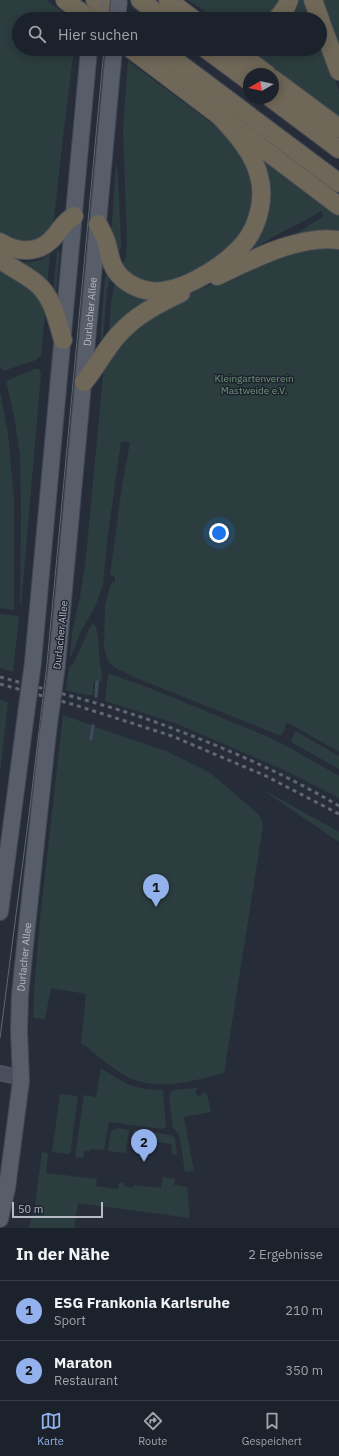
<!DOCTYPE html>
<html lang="de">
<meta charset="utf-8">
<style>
body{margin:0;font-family:"IBM Plex Sans",sans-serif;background:#292f37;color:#f1f3f6}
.compass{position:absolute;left:243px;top:68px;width:36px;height:36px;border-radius:50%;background:#1c222b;box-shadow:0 2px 10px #0003;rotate:261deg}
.scale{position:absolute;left:12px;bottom:10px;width:91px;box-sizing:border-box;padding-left:4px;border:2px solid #b5bac5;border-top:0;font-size:11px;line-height:14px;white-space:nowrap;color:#b5bac5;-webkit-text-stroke:3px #1e242f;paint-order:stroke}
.you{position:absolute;left:219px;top:533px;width:14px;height:14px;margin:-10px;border:3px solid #fff;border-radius:50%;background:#1a73e8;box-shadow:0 0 0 6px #1a73e833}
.badge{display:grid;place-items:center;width:26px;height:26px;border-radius:50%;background:#93b1ec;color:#111;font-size:13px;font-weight:700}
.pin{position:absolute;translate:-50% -33px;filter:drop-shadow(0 1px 2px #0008)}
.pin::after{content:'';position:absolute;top:21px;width:14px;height:12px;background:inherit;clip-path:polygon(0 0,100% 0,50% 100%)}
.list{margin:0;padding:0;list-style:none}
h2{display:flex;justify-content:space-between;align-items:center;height:52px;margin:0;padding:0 16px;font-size:17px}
h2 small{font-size:13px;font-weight:400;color:#a0a4a9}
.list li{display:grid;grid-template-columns:26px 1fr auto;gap:12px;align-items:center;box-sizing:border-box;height:60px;padding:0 16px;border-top:1px solid #3a3f47}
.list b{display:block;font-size:15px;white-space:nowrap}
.list p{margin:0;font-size:13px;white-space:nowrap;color:#a0a4a9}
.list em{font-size:13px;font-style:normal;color:#a0a4a9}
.icon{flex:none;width:22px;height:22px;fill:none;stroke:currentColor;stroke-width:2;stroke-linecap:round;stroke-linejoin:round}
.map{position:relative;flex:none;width:339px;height:1228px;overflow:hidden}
.search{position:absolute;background:#1c222b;box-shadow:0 2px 10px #0003;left:12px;right:12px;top:12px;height:44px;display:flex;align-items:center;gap:10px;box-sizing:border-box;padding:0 14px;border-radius:22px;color:#a0a4a9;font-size:15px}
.sheet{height:172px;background:#1c222b}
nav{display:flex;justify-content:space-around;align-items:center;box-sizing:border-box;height:56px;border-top:1px solid #3a3f47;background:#1c222b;font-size:11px;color:#a0a4a9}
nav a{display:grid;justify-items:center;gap:2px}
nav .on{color:#93b1ec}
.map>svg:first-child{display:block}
.green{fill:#2c3d3f}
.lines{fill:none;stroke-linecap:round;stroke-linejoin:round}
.stream{stroke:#3d4a60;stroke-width:3.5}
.secondary-casing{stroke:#575d68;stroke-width:16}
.primary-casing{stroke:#424853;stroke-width:18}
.motorway-casing{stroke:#444a55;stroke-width:20}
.secondary{stroke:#484e5c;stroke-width:14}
.primary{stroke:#575e6a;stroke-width:16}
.motorway{stroke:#6f6757;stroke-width:18}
.tram{stroke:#606673;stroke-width:1}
.rail{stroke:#606673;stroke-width:3;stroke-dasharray:4 4;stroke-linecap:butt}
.primary-bridge-casing{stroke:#424853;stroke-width:18;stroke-linecap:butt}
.primary-bridge{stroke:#575e6a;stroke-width:16}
.labels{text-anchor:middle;stroke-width:3;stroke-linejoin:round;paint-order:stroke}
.street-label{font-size:10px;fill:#b5bac5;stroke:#1e242f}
.park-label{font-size:10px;fill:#6e9479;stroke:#1e242f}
</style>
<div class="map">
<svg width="339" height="1228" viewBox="0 0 339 1228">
<rect width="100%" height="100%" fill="#262d39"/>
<!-- green -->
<g class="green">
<path d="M 0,0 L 46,0 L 72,19 L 19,19 L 19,49 L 74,49 L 64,128 L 53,228 L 30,245 L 0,236 Z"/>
<path d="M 188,0 L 280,0 L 273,12 L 265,19 L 218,19 L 213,17 Z"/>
<path d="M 299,0 L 304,0 L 312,19 L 290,19 Z"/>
<path d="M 320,0 L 339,0 L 339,51 Z"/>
<path d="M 320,40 L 339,91 L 339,119 L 245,49 L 320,49 Z"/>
<path d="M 128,61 L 234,140 L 251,168 L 255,208 L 237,244 L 183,281 L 143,284 L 121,267 L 126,257 L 127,242 L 123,130 Z"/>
<path d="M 264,160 L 339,213 L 339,230 L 322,231 L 294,235 L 324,216 L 321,211 C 305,221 289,228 273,237 C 267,240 261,246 254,247 L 253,244 L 268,175 Z"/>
<path d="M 116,161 L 118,177 L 121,242 L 121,248 L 116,260 L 111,239 Z"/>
<path d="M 313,248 L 339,248 L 339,752 L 287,722 L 282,735 L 279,735 L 136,678 L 114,667 L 108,661 L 104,648 L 105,605 L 111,583 L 112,582 L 115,582 L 115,576 L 110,575 L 122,486 L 130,442 L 121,442 L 108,534 L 103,584 L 96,605 L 81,631 L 70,659 L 70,658 L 72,633 L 80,597 L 86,557 L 104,366 L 128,332 L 179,298 L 269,260 Z"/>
<path d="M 57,250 L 60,252 L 56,294 L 53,294 Z"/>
<path d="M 50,254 L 47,286 L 18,262 C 29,263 42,262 50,254 Z"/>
<path d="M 0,264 L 13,273 L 46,305 L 41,355 L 36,360 L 3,371 L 0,366 Z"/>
<path d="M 108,274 L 110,278 L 107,291 L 104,329 L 103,337 L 100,340 L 105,277 L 106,275 Z"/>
<path d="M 115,282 L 147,300 L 109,333 L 111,301 Z"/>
<path d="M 34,369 L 39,369 L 41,374 L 21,606 L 20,604 L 21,513 L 20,454 L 14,416 L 6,381 Z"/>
<path d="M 0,391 L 8,434 L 14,500 L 14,610 L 0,608 Z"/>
<path d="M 0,614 L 19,616 L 13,672 L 0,668 Z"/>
<path d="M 93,624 L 95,625 C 100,638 98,650 100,663 C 101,670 103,675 101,682 L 93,682 L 93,695 L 88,695 L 68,691 L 66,689 L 69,667 L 74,663 L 90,627 Z"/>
<path d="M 111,674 L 152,689 L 254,731 L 281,743 L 339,776 L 339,798 L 284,770 L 196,732 L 175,723 L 105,701 L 108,675 Z"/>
<path d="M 0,700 L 8,702 L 0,774 Z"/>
<path d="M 63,715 L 91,725 L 90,739 L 93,739 L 95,727 L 166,751 L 209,772 L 258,814 L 262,820 L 263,826 L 224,1073 C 193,1081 156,1092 126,1076 C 110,1067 96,1054 81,1043 L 86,994 L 51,988 L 45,1019 L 33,1018 L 35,977 L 40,919 Z"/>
<path d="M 295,731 L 339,756 L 339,769 L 291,742 Z"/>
<path d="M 260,788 L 339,832 L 339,842 Z"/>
<path d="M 101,1068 C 124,1083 134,1090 163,1090 L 166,1127 L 162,1129 L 109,1122 L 104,1150 L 90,1149 L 90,1151 L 84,1151 L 83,1158 L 75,1157 L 84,1095 L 96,1097 Z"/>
<path d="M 196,1088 L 198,1088 L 195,1092 L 199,1097 L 204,1092 L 207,1094 L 211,1112 L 184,1117 L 194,1171 L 185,1172 L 179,1134 L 173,1128 L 169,1098 L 170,1094 L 173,1090 Z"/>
<path d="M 60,1094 L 78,1096 L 70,1154 L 52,1152 Z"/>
<path d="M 118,1128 L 129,1130 L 126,1153 L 108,1151 L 110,1135 L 112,1130 Z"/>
<path d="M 134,1130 L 171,1135 L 175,1138 L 177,1155 L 171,1154 L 172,1144 L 133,1139 Z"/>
<path d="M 42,1152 L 48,1153 L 46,1173 L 97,1179 L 96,1186 L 118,1189 L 119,1183 L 124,1183 L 124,1186 L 133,1188 L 134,1185 L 161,1188 L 163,1177 L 175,1179 L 174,1185 L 187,1187 L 190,1218 L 78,1203 L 74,1228 L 27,1228 L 29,1227 L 35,1206 Z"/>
</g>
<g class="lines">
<!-- stream -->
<g class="stream">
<path d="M 96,696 L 97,682"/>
<path d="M 91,739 L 93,726"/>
</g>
<defs>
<path id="secondary" d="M 0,1073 L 21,1078"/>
<g id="primary">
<path d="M 33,662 L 89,49"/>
<path id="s1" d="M 57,665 L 114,49"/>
<path d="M 0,912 L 24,729"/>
<path id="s2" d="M 0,1219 L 7,1188 L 21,1081 L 19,1030 L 20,995 L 27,926 L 48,732"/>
</g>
<g id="motorway">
<path d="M 65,0 L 90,19"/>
<path d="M 95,0 L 120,19"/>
<path d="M 140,0 L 165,19"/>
<path d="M 168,0 L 193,19"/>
<path d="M 313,0 L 320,19"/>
<path d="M 277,19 L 286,7 L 289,0"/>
<path d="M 320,20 L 339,71"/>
<path d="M 131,49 L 339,206"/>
<path d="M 160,49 L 339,183"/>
<path d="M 206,49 L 249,81"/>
<path d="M 233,49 L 267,74"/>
<path d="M 273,79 L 339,128"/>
<path d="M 271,98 L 339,149"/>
<path d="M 98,224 C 101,230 104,235 106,241 C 111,256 109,266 123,279 C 134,288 149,293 163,291 C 191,287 227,264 245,242 C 259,224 265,197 259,176 C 253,151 234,132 217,113"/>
<path d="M 0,242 C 15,252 36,254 50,241 C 60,232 61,224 74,216"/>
<path d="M 0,259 C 11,268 25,274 36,283 C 53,297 57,320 63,340"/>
<path d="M 217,276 C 251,260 300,234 339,240"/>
<path d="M 84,382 C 97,367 105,349 119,334 C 136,315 158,304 181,293"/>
</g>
</defs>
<!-- secondary casing -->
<use href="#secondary" class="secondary-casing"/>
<!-- primary casing -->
<use href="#primary" class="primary-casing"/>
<!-- motorway casing -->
<use href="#motorway" class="motorway-casing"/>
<!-- secondary -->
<use href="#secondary" class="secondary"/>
<!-- primary -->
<use href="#primary" class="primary"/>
<!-- motorway -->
<use href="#motorway" class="motorway"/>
<!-- tram -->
<g class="tram">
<path d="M 101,19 L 103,0"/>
<path d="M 0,1038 L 30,807 L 47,664 L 104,49"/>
</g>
<!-- rail -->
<g class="rail">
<path d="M 0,677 C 58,693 118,707 174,729 C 230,750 287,775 339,806"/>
<path d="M 0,684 L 75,705 L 172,736 L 266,776 L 339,814"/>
</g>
<defs>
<g id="primary-bridge">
<path d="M 117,19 L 119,0"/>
<path d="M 24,729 L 33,662"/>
<path d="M 48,732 L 57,665"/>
</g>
</defs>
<!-- primary-bridge casing -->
<use href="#primary-bridge" class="primary-bridge-casing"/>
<!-- primary-bridge -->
<use href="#primary-bridge" class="primary-bridge"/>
</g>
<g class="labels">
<!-- street labels -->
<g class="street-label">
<text dy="4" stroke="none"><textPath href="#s1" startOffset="355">Durlacher Allee</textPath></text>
<text transform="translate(60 635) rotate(-84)" y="4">Durlacher Allee</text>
<text dy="4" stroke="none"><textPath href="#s2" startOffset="264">Durlacher Allee</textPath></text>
</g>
<!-- park labels -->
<g class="park-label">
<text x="254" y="382">Kleingartenverein<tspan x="254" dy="12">Mastweide e.V.</tspan></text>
</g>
</g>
</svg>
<svg class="compass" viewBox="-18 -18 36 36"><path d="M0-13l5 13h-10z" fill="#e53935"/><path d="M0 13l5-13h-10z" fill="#a0a4a9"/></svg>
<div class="scale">50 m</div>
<div class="you"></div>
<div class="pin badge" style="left:156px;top:907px">1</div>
<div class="pin badge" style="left:144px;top:1162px">2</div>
<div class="search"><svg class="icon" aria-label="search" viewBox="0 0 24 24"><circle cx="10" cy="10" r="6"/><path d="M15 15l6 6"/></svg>Hier suchen</div>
</div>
<section class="sheet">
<h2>In der Nähe<small>2 Ergebnisse</small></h2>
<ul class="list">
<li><span class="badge">1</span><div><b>ESG Frankonia Karlsruhe</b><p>Sport</p></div><em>210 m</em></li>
<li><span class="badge">2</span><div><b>Maraton</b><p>Restaurant</p></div><em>350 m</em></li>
</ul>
</section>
<nav>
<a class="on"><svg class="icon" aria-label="map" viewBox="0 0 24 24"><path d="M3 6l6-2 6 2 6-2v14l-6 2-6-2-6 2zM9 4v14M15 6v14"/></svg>Karte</a>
<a><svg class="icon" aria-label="directions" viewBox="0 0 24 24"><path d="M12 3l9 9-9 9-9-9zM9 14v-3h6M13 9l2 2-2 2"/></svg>Route</a>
<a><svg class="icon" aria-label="saved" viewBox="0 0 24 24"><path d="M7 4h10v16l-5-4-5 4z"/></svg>Gespeichert</a>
</nav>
